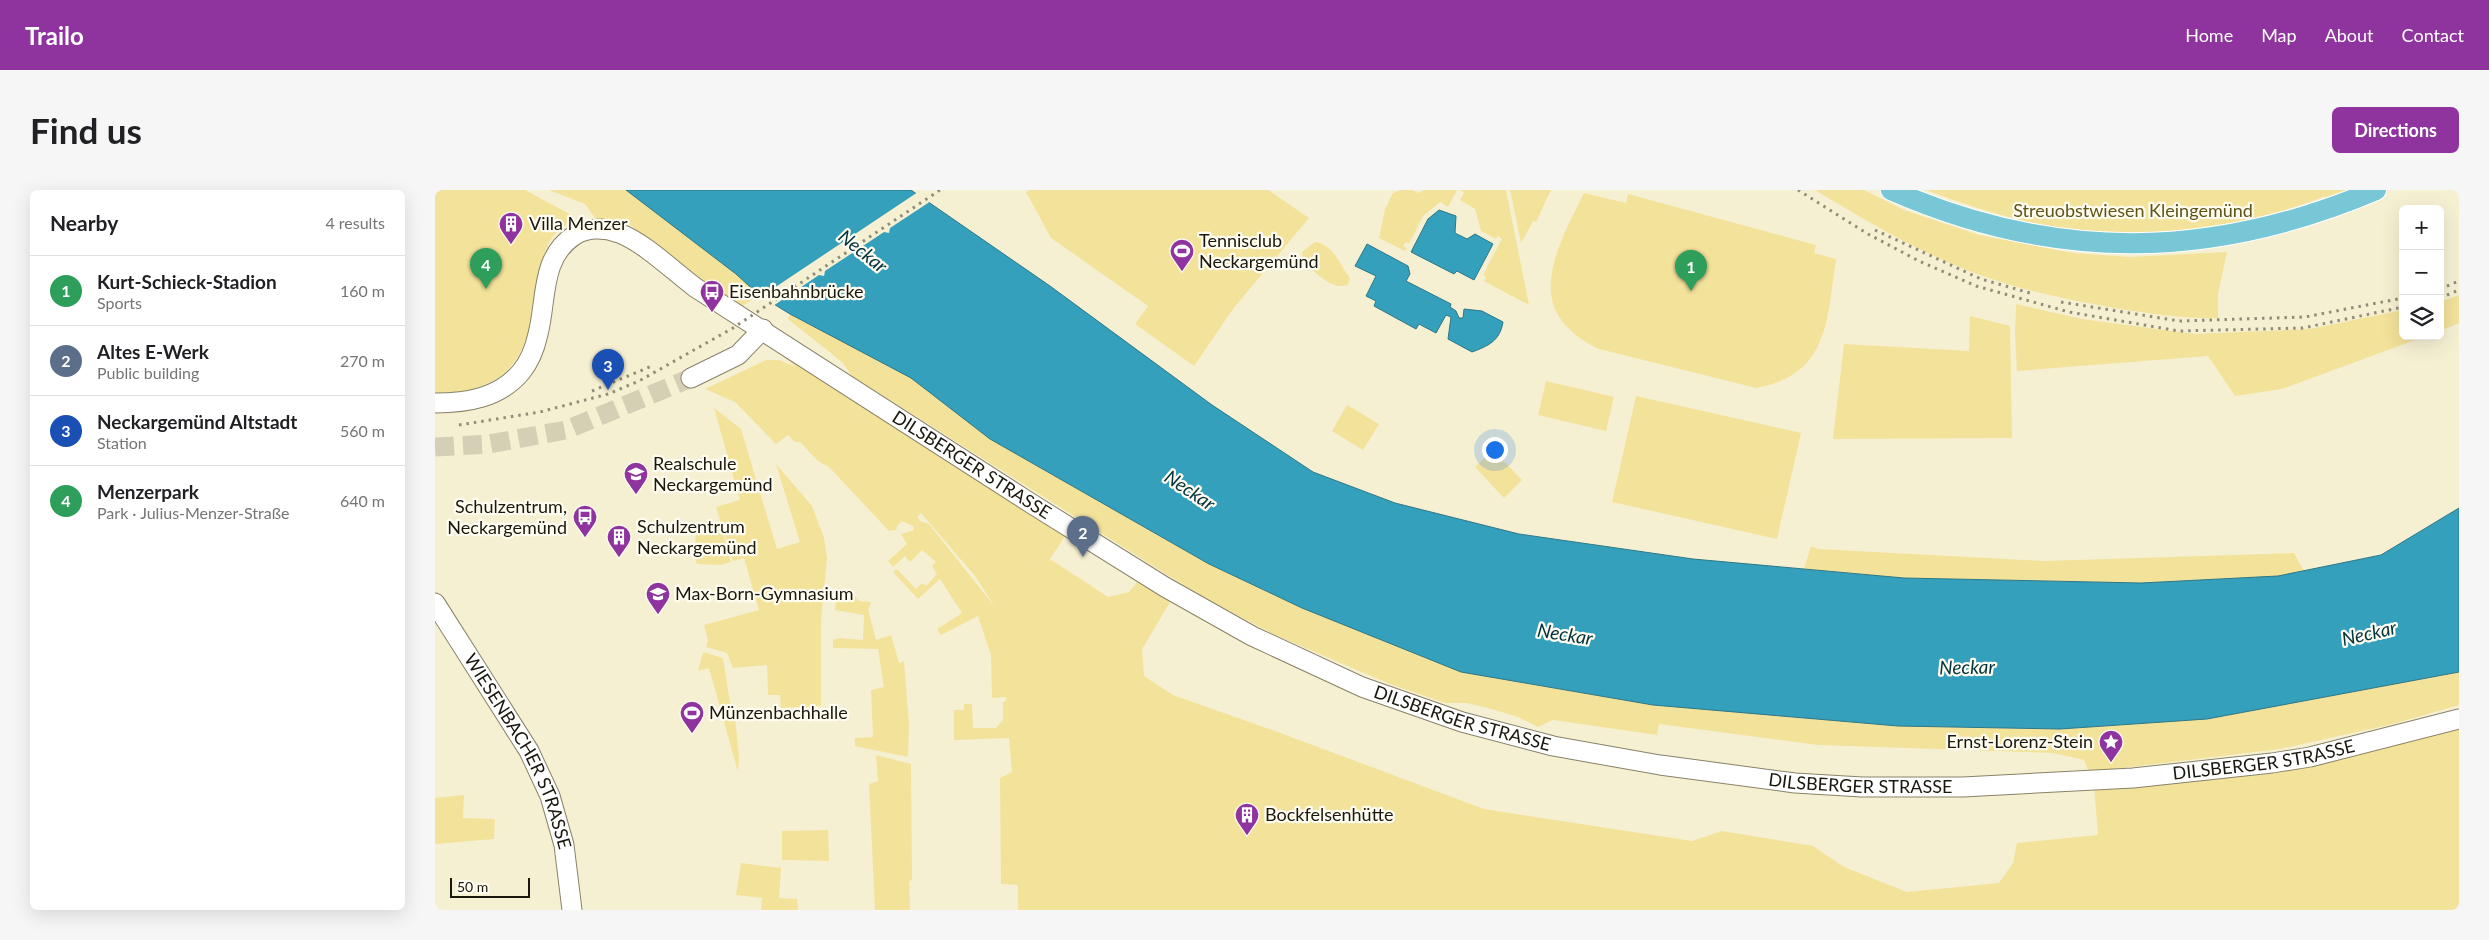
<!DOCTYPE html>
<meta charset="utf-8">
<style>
body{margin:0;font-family:Lato,sans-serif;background:#f6f6f6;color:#202124}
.controls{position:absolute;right:15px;top:15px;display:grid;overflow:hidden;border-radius:8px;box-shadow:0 5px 20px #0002}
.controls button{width:45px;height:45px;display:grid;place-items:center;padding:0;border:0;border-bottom:1px solid #e0e0e0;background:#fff;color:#202124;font:25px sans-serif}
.scale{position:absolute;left:15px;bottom:12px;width:80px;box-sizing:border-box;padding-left:5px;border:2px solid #1a180e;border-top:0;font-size:14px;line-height:18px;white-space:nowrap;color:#1a180e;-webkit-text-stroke:4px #fffcf1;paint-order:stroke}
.you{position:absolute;left:1059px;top:259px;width:18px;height:18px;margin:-12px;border:4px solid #fff;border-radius:50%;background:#1a73e8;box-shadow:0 0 0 8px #1a73e833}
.badge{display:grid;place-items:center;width:32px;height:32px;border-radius:50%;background:#8f339e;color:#fff;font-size:16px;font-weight:700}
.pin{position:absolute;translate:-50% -41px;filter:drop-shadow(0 1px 2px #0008)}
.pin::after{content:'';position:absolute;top:26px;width:18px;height:15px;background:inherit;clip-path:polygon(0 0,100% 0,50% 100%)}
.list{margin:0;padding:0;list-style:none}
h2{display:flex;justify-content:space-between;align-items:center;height:65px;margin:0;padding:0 20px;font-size:21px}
h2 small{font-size:16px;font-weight:400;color:#757577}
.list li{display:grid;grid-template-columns:32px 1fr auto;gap:15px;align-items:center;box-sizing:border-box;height:70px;padding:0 20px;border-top:1px solid #e0e0e0}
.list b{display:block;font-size:19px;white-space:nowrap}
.list p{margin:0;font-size:16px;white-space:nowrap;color:#757577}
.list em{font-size:16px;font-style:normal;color:#757577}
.icon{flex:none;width:28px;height:28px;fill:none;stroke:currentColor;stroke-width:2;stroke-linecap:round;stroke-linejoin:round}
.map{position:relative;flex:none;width:2024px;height:720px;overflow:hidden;border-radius:8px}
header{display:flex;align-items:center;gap:30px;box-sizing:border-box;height:70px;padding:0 25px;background:#8f339e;color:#fff}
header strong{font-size:24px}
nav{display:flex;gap:28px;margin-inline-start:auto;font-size:18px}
.intro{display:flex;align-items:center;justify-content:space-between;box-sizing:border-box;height:120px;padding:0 30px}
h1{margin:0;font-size:35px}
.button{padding:12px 22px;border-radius:8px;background:#8f339e;color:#fff;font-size:18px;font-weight:700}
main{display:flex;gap:30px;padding:0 30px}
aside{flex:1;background:#fff;border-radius:8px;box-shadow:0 5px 20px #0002}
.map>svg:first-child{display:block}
.green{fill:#f3e29a;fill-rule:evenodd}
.water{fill:#35a0bb;stroke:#2d7787}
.pier{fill:#f6f0d3}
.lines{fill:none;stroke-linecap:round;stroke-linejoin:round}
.secondary-tunnel{stroke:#d5d0b5;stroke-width:19;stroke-dasharray:19 9;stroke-linecap:butt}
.secondary-casing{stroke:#888269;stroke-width:21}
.primary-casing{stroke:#fff;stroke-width:22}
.secondary{stroke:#fff;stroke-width:19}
.primary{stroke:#77c7d6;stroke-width:20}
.rail{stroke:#908c78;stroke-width:3;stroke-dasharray:2.5 5;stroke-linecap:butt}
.labels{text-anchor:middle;stroke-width:4.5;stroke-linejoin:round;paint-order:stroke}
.park-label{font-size:18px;fill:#5f5316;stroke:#fffcf1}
.poi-label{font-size:18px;fill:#1a180e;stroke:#fffcf1;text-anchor:start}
.street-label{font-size:18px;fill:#1a180e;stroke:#fffcf1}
.water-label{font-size:19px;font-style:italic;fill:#01333e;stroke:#fffcf1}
</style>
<header>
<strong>Trailo</strong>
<nav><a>Home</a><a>Map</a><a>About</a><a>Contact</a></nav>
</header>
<div class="intro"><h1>Find us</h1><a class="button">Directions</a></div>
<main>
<aside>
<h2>Nearby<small>4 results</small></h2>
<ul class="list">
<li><span class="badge" style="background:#2e9e5b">1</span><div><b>Kurt-Schieck-Stadion</b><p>Sports</p></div><em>160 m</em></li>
<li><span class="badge" style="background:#5c6f8a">2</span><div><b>Altes E-Werk</b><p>Public building</p></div><em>270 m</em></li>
<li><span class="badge" style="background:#1a4fb4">3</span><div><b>Neckargemünd Altstadt</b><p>Station</p></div><em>560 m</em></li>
<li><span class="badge" style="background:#2e9e5b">4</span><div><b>Menzerpark</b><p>Park · Julius-Menzer-Straße</p></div><em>640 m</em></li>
</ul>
</aside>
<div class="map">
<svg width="2024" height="720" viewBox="0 0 2024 720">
<rect width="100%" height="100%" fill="#f6f0d3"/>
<!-- green -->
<g class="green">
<path d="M 0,0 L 90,0 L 138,26 L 139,30 C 133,34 126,38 121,43 C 110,54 106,75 104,90 C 92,163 83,200 0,204 Z"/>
<path d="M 114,0 L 191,0 L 301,84 L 324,105 L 306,117 L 238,69 L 189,30 L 183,33 L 160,28 L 150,14 Z"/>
<path d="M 594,0 L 833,0 L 874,28 L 798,119 L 759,176 L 700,134 L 713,116 L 616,48 L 591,2 Z"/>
<path d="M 966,0 L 976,0 L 984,3 L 989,0 L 1022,0 L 1013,17 L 1005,12 L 988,26 L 974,54 L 971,52 L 968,56 L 972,58 L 970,61 L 944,48 L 950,19 L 958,3 Z"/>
<path d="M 1025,0 L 1071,0 L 1094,115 L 1049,91 L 1051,87 L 1048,85 L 1067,49 L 1063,46 L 1061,49 L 1046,41 L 1040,19 L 1025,10 L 1029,3 Z"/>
<path d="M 1075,0 L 1116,0 L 1101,32 L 1098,31 L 1086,53 Z"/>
<path d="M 1380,0 L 1429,0 L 1469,20 L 1544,45 L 1638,63 L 1695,67 L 1792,62 L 1783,104 L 1783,128 C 1750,129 1718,124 1685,119 C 1638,111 1590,101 1545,85 C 1487,64 1433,32 1380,0 Z"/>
<path d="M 1491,0 L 1912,0 L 1889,9 L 1890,6 C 1822,34 1723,48 1650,41 C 1596,36 1541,19 1491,0 Z"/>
<path d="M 1149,3 L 1191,13 L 1193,4 L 1381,55 L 1379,63 L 1401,69 C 1392,130 1394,185 1321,198 L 1164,159 C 1085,121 1120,62 1149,3 Z"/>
<path d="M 880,52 C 900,55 904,75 915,88 L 913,95 C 896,101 880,81 868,72 L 867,62 Z"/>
<path d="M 2024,105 L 2024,133 L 2005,141 L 2005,112 Z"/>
<path d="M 1581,114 L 1647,129 L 1759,144 L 1875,139 L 1968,120 L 1968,146 L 1991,146 L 1847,199 L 1800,206 L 1773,166 L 1582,181 L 1580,144 Z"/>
<path d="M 355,124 L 476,188 L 555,249 L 774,374 L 867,418 L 1218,515 L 1463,536 L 1625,539 L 1772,529 L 2024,482 L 2024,515 L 1958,534 L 1845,559 L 1654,582 L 1649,570 L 1618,563 L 1383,555 L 1224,534 L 1222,545 L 1118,530 L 1103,537 L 1083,527 L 1053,518 L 1032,513 L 1010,513 L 955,494 L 840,445 L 766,406 L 417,186 L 407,172 L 353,129 Z"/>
<path d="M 1535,126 L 1575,136 L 1577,248 L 1398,249 L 1409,154 L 1534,161 Z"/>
<path d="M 312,137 L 632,343 L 615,369 L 673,407 L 694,402 L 705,389 L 737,409 L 707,459 L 709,486 L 738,505 L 840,541 L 1049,619 L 1257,651 L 1287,641 L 1378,656 L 1409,677 L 1472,702 L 1564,693 L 1578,673 L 1582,653 L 1663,645 L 1659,596 L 1953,556 L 2024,539 L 2024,720 L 583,720 L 583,695 L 566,694 L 565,588 L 577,582 L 574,548 L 519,550 L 519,520 L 529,520 L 529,514 L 537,514 L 538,538 L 561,538 L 568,530 L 568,512 L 571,511 L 571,507 L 557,508 L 556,465 L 543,426 L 506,445 L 502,439 L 527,423 L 505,389 L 483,409 L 458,382 L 462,379 L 481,399 L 487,393 L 491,396 L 502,384 L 497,376 L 501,372 L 487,360 L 475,372 L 470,366 L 458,377 L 453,371 L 472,354 L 466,344 L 479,340 L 478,336 L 467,331 L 462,336 L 461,340 L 454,341 L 394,277 L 383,271 L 365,252 L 360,252 L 353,245 L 341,254 L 300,212 L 270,199 L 331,170 L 344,170 L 361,177 ZM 486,323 L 540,386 L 560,417 L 494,334 L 485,331 L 483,327 Z"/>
<path d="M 1111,191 L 1179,207 L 1171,241 L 1103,225 Z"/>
<path d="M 1201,206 L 1366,243 L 1342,349 L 1177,312 Z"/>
<path d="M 912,215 L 944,234 L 928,260 L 897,241 Z"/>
<path d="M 279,218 L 306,239 L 342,359 L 365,352 L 341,274 L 377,316 L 389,348 L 392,368 L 386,430 L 386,516 L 346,518 L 345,505 L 333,505 L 332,475 L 298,478 L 292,463 L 271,457 L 273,450 L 269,435 L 324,420 L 309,368 L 298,371 L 281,317 L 305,310 Z"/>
<path d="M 1058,260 L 1087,290 L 1069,308 L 1040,277 Z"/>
<path d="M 261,342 L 288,343 L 296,372 L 286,375 L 262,374 L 259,366 Z"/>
<path d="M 1376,356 L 1383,359 L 1609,371 L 1859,363 L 1869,381 L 1843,386 L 1706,393 L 1469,388 L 1369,379 Z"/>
<path d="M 403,398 L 415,401 L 424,411 L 436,412 L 433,420 L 441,450 L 456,445 L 464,473 L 469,471 L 474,534 L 473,567 L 420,556 L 420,548 L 438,547 L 436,500 L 449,497 L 443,459 L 398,458 L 398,450 L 405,448 L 428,450 L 429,425 L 400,420 Z"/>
<path d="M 268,462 L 288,468 L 296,519 L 300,528 L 304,567 L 303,582 L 274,478 L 263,481 Z"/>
<path d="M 441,565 L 476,574 L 477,690 L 474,691 L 475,720 L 440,720 L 434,594 L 443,591 Z"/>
<path d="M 29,605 L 28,628 L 60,629 L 59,649 L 0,654 L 0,608 Z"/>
<path d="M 393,640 L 394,671 L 347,670 L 347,641 Z"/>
<path d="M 306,673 L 346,678 L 344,708 L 362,709 L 363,720 L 326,720 L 327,708 L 301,705 Z"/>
</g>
<!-- water -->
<g class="water">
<path d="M 191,0 L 476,0 L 615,96 L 777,215 L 878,282 L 960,313 L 1084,344 L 1258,369 L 1469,388 L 1706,393 L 1843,386 L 1946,365 L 2024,318 L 2024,482 L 1772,529 L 1625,539 L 1463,536 L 1218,515 L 1026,482 L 867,418 L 774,374 L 555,249 L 476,188 L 355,124 L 324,105 L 301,84 Z"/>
<path d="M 1004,20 L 1021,26 L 1020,43 L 1032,49 L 1040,44 L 1058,54 L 1039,90 L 1022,81 L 1019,84 L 976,62 L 993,29 Z"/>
<path d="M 932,54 L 973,76 L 975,84 L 971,91 L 1016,114 L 1015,117 L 1021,121 L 1024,128 L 1028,128 L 1029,119 L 1047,121 L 1068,132 C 1065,151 1053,156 1037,162 L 1013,149 L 1016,127 L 1011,125 L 1001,143 L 984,134 L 981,139 L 939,116 L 941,111 L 931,106 L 941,86 L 920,76 Z"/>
</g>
<!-- pier -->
<path class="pier" d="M 483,2 L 496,11 L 455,38 L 454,43 L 449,42 L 390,81 L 389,86 L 384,85 L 338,116 L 324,108 Z"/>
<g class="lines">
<!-- secondary-tunnel -->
<path class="secondary-tunnel" d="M 0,257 L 54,254 L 131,240 L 256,188"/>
<defs>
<g id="secondary">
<path d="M 256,188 L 303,165 L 328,139"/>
<path id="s1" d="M 0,213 C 32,213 64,208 86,182 C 95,171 100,158 103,144 C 112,110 105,67 140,45 C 153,37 170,38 184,43 C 210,53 238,81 261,98 L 597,314 L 730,397 L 817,446 L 927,497 L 1027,532 L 1118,556 L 1225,575 L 1360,593 L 1427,597 L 1528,597 L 1698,588 L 1837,573 L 1875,567 L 2024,529"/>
<path id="s2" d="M 0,413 L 94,561 L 115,606 L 129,655 L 137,720"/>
</g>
<path id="primary" d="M 1456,0 C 1620,72 1776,70 1941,0"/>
</defs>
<!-- secondary casing -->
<use href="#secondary" class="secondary-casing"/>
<!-- primary casing -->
<use href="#primary" class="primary-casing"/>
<!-- secondary -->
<use href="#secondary" class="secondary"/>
<!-- primary -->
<use href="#primary" class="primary"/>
<!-- rail -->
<g class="rail">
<path d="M 1363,0 L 1433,44 L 1484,71 L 1541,96 L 1634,122 L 1744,141 L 1868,138 L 1968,117"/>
<path d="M 1440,40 L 1546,89 L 1595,103"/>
<path d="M 2005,99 L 2024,91"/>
<path d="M 2005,108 L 2024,100"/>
<path d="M 1626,112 L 1744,131 L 1870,127 L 1968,108"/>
<path d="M 157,201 L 217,176"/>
<path d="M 24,235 L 105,222 L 173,204 L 204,191 L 298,138 L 505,0"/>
</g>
</g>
<!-- icons -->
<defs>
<symbol id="building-pin" viewBox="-11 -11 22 30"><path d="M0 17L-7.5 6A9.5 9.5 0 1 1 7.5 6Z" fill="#8f339e" stroke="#fffcf1"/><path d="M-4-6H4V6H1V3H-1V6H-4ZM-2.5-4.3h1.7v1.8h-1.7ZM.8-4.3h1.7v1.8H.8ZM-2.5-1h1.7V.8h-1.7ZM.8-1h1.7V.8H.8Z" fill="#fff"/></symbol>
<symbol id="stadium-pin" viewBox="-11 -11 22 30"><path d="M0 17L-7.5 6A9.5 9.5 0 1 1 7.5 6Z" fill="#8f339e" stroke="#fffcf1"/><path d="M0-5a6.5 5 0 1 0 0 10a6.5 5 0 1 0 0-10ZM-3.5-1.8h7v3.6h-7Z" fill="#fff"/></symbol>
<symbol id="bus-pin" viewBox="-11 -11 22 30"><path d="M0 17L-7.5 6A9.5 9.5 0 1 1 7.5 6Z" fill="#8f339e" stroke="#fffcf1"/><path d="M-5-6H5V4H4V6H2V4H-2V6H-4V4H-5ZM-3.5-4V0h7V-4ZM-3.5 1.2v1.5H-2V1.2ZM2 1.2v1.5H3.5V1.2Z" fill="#fff"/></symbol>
<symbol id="school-pin" viewBox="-11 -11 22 30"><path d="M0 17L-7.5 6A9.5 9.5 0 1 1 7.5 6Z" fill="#8f339e" stroke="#fffcf1"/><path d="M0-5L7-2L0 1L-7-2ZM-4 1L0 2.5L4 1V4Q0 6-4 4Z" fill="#fff"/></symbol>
<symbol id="sight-pin" viewBox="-11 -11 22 30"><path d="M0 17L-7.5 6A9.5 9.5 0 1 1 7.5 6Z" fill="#8f339e" stroke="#fffcf1"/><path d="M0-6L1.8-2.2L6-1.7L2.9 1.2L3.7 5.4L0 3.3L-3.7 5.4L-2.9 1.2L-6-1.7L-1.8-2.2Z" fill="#fff"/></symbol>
</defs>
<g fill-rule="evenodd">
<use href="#building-pin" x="62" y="20" width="28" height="38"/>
<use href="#stadium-pin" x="733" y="47" width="28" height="38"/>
<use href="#bus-pin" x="263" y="88" width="28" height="38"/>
<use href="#school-pin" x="187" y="270" width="28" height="38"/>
<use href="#bus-pin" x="136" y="313" width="28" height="38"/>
<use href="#building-pin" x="170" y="333" width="28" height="38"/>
<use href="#school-pin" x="209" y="390" width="28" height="38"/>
<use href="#stadium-pin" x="243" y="509" width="28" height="38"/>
<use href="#sight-pin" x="1662" y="538" width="28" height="38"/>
<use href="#building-pin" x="798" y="611" width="28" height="38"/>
</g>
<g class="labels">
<!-- park labels -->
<g class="park-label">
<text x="1698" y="27">Streuobstwiesen Kleingemünd</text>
</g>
<!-- poi labels -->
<g class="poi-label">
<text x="94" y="40">Villa Menzer</text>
<text x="764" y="57">Tennisclub<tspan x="764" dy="21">Neckargemünd</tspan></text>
<text x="294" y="108">Eisenbahnbrücke</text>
<text x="218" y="280">Realschule<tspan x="218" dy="21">Neckargemünd</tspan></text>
<text x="132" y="323" text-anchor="end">Schulzentrum,<tspan x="132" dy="21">Neckargemünd</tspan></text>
<text x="202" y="343">Schulzentrum<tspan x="202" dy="21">Neckargemünd</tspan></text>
<text x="240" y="410">Max-Born-Gymnasium</text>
<text x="274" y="529">Münzenbachhalle</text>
<text x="1658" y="558" text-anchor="end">Ernst-Lorenz-Stein</text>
<text x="830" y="631">Bockfelsenhütte</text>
</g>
<!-- street labels -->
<g class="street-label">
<text dy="6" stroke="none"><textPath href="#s1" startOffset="714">DILSBERGER STRASSE</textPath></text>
<text dy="6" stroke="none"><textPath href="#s1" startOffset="1269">DILSBERGER STRASSE</textPath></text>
<text dy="6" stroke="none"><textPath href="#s2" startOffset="171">WIESENBACHER STRASSE</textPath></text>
<text dy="6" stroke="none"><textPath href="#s1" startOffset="2079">DILSBERGER STRASSE</textPath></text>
<text dy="6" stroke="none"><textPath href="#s1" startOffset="1674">DILSBERGER STRASSE</textPath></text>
</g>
<!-- water labels -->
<g class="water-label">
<text transform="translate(428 61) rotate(39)" y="7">Neckar</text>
<text transform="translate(755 300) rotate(34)" y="7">Neckar</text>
<text transform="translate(1934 443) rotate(-13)" y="7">Neckar</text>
<text transform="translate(1130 444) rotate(9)" y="7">Neckar</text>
<text transform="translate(1532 477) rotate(-1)" y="7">Neckar</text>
</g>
</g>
</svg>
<div class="controls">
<button>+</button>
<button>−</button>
<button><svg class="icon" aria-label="layers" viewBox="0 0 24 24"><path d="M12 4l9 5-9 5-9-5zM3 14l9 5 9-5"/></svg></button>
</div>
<div class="scale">50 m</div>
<div class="you"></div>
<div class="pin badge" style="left:1256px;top:101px;background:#2e9e5b">1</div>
<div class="pin badge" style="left:648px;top:367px;background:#5c6f8a">2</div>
<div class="pin badge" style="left:173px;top:200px;background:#1a4fb4">3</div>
<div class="pin badge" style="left:51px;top:99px;background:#2e9e5b">4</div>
</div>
</main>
